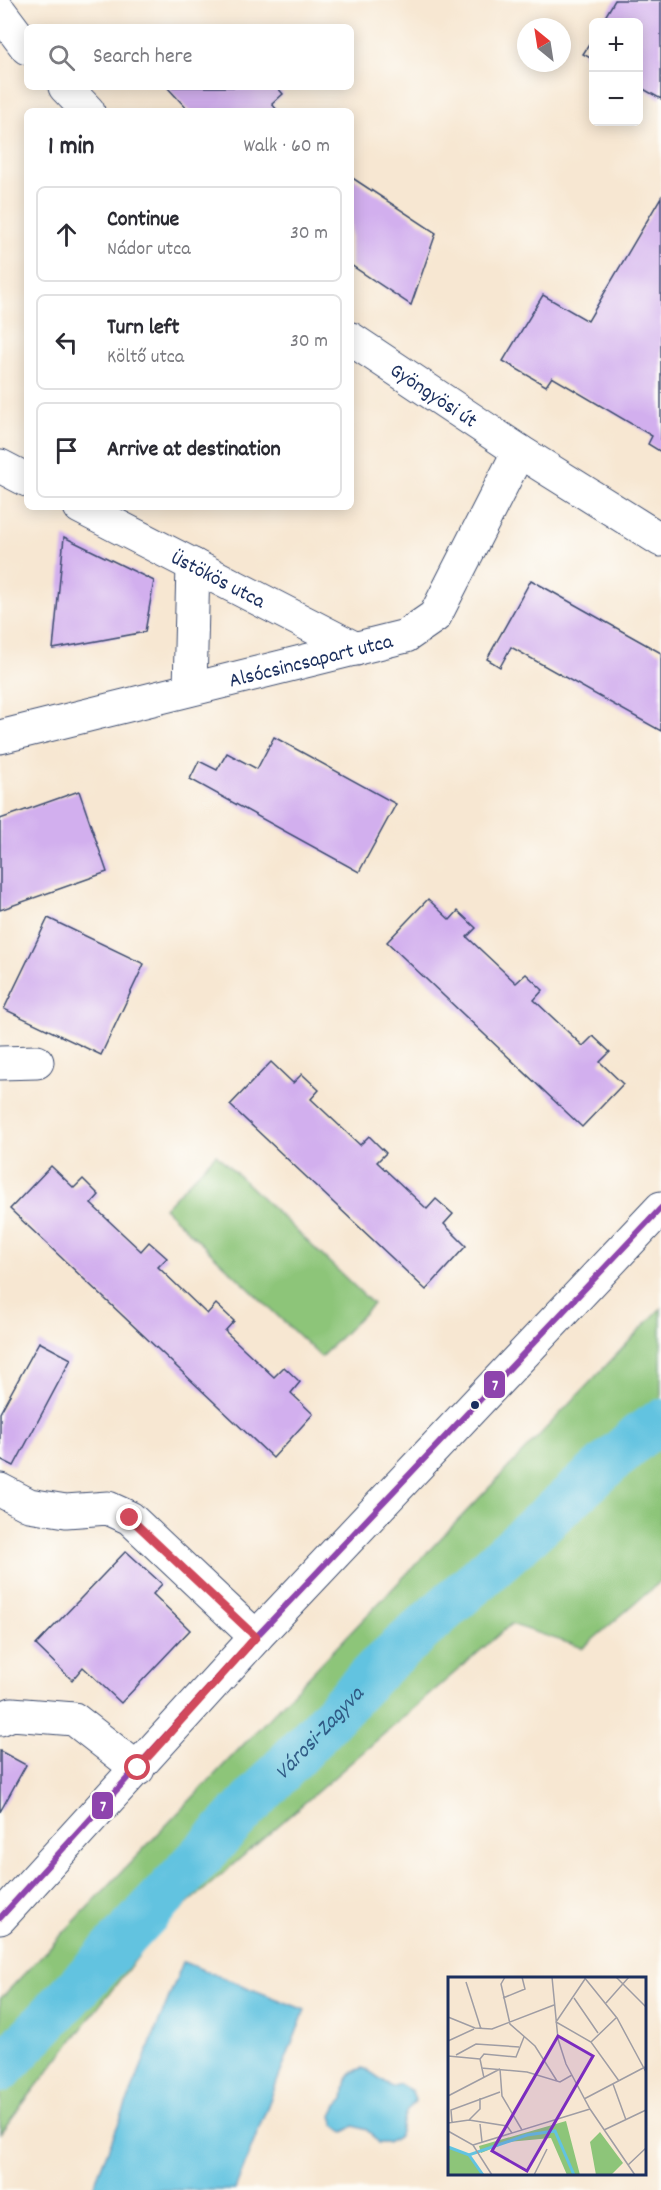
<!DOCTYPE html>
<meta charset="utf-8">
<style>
body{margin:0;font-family:Dekko,sans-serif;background:#f7f7f7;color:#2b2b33}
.controls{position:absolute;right:18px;top:18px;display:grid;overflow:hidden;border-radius:9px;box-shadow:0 3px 15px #0003}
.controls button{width:54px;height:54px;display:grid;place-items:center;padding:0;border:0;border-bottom:2px solid #e1e1e2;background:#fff;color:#2b2b33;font:30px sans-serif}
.compass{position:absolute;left:517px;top:18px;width:54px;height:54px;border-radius:50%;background:#fff;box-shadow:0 3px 15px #0003;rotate:330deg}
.stop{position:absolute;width:18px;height:18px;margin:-14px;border:4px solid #d1495b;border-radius:50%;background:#fff}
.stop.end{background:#d1495b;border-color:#fff;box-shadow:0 2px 6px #0008}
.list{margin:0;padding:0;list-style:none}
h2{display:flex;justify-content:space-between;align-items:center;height:78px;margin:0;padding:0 24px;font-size:26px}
h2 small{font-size:20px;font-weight:400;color:#7c7c81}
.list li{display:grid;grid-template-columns:39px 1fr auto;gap:18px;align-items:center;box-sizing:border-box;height:96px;margin:0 12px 12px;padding:0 12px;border:2px solid #e1e1e2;border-radius:9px}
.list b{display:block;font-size:22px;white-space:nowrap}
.list p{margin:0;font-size:20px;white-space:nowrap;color:#7c7c81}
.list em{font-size:20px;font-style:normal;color:#7c7c81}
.icon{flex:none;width:33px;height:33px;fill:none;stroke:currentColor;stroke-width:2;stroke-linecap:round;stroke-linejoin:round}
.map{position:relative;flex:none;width:661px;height:2190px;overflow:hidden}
.search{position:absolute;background:#fff;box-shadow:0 3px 15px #0003;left:24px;top:24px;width:330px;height:66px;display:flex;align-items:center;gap:15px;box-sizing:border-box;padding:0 21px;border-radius:9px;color:#7c7c81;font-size:22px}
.panel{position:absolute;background:#fff;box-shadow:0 3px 15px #0003;left:24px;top:108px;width:330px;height:402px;border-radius:9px}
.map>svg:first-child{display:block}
.green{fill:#8dc579;stroke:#547a6c;stroke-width:1.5}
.water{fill:#62c3e0;stroke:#3e799f;stroke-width:1.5}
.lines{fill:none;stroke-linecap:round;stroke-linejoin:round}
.canal{stroke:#62c3e0;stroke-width:46}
.building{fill:#d2afee}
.minor-casing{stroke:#3c4b6f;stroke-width:35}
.minor{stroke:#fff;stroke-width:33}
.bus-1-casing{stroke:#fdfcf7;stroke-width:10}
.bus-1{stroke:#8e44ad;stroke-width:6}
.route{stroke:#d1495b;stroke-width:8}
.bus-dot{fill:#1b2f5e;stroke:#fdfcf7;stroke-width:2}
.labels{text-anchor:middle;stroke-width:4.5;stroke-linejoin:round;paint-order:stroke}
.street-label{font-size:21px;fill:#1b2f5e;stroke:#fdfcf7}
.water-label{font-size:22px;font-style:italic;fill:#305b85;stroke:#fdfcf7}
.inset-river{fill:none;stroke:#62c3e0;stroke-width:3}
.inset-road{fill:none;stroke:#9f9da4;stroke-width:1.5}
.view{fill:#7b2cbf;fill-opacity:0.15;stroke:#7b2cbf;stroke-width:3}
.inset-edge{fill:none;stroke:#1b2f5e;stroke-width:3}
.line-badge{stroke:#fdfcf7;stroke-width:2}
.badge-label{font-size:16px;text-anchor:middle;font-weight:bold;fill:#fff}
</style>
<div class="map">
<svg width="661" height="2190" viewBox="0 0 661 2190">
<rect width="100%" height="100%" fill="#fdfcf7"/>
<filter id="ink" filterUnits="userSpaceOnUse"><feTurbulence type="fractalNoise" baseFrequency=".0167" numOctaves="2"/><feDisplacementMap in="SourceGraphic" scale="12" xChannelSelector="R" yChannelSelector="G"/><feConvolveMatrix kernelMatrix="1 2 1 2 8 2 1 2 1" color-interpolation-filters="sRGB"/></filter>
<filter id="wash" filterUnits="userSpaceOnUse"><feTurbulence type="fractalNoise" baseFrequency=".008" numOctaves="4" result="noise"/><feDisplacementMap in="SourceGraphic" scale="24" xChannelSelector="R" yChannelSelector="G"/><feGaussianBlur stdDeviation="1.35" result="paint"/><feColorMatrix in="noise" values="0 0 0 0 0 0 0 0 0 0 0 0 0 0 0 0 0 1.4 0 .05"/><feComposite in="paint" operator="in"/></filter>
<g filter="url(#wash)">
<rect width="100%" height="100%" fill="#f7e7d2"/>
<!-- green -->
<g class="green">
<path d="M 216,1154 L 373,1304 L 321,1357 L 164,1208 Z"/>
<path d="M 661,1308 L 661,1581 L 583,1648 L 511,1624 L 161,1927 L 0,2133 L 0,1999 Z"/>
</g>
<!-- water -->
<g class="water">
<path d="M 183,1962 L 305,2010 L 235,2190 L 92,2190 Z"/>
<path d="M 362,2068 C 374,2072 381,2081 392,2087 L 399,2084 L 412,2091 L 415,2101 L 406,2112 L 398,2138 L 387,2143 L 378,2143 L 367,2130 L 354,2126 L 344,2132 L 335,2125 L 332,2116 L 337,2106 L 344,2099 C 347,2082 343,2075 362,2068 Z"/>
</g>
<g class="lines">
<!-- canal -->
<path class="canal" id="s1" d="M 0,2070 L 376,1670 L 639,1436 L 661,1422"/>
</g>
<g id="blocks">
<!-- building -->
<g class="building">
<path d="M 615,0 L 661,0 L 661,99 L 638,86 L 638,22 L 602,22 Z"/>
<path d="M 594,37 L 594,60 L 583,54 Z"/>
<path d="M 167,87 L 277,87 L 283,94 L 272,104 L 278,111 L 189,111 Z"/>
<path d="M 351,177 L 436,233 L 411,305 L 351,265 Z"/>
<path d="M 661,197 L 661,452 L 648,444 L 652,436 L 552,377 L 546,386 L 503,361 L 543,295 L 588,321 Z"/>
<path d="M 64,537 L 154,581 L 145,632 L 53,649 Z"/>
<path d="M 531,580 L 661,653 L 661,731 L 511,647 L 500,667 L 487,659 Z"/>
<path d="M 274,737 L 396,804 L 359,872 L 190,779 L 199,761 L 217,770 L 227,753 L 257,769 Z"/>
<path d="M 79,791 L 107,872 L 0,910 L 0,819 Z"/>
<path d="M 428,899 L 450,920 L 458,911 L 476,928 L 467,937 L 516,983 L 526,974 L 543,990 L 534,1000 L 583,1046 L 593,1036 L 610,1052 L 600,1062 L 623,1084 L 582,1127 L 387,942 Z"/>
<path d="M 48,918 L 144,964 L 101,1055 L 4,1009 Z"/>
<path d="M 271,1062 L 293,1083 L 302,1074 L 319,1090 L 311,1099 L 360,1145 L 369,1136 L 386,1153 L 377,1162 L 427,1209 L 436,1199 L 453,1214 L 444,1224 L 466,1246 L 426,1290 L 230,1105 Z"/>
<path d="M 51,1166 L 74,1188 L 83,1179 L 99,1195 L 91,1204 L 141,1251 L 149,1242 L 167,1258 L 158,1267 L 207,1314 L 216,1304 L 234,1321 L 225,1331 L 274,1377 L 284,1367 L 300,1382 L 291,1393 L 313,1414 L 273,1458 L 10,1209 Z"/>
<path d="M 39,1342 L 71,1359 L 14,1466 L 0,1459 L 0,1413 Z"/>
<path d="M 126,1551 L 162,1584 L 153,1594 L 190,1630 L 121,1703 L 83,1667 L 72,1680 L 36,1645 Z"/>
<path d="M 0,1751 L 26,1765 L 0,1812 Z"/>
</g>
</g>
</g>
<g filter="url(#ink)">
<use href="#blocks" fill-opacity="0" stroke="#3c4b6f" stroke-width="1.5"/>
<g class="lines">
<defs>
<g id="minor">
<path d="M 0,12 L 27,48"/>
<path d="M 65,87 L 88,111"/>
<path id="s2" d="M 351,339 L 519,451 L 661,540"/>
<path d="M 0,466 L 27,480"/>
<path id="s3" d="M 80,507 L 356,649"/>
<path d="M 190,689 L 193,565"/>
<path id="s4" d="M 0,737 L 406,636 L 435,616 L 519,451"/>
<path d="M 0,1063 L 37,1062"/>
<path d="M 0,1490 L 29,1505 L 66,1511 L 108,1508 L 130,1518 L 256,1637"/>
<path d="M 0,1719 L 12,1714 L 74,1719 L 138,1769"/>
<path d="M 0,1918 L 256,1637 L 661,1208"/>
</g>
</defs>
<!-- minor casing -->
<use href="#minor" class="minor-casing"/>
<!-- minor -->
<use href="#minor" class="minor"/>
<defs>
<path id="bus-1" d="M 0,1918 L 256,1637 L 661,1208"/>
</defs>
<!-- bus-1 casing -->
<use href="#bus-1" class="bus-1-casing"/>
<!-- bus-1 -->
<use href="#bus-1" class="bus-1"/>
</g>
</g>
<g class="lines" filter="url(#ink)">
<!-- route -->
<path class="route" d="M 130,1518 L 256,1637 L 138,1768"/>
</g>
<!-- markers -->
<circle class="bus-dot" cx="475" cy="1405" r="5"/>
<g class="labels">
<!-- street labels -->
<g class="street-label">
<text dy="7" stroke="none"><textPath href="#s2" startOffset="100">Gyöngyösi út</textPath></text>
<text dy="7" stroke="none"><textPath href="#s3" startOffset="156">Üstökös utca</textPath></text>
<text dy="7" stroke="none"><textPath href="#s4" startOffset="320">Alsócsincsapart utca</textPath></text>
</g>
<!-- water labels -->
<g class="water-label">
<text dy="8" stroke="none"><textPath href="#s1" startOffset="464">Városi-Zagyva</textPath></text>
</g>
</g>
<!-- overview -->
<g transform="translate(448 1977)">
<rect width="198" height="198" fill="#f7e7d2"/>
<path d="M 118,144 L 132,198 L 119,198 L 103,161 L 60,165 L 33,176 L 31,169 ZM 152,155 L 175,186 L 163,198 L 148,198 L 142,165 ZM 0,170 L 21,178 L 35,198 L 0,198 Z" fill="#8dc579"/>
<path class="inset-river" d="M 0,170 L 21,178 L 79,158 L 107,154 L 126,198M 21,178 L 35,198"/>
<path class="inset-road" d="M 57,0 L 53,7 L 62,47 L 87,69 L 109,104M 104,0 L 110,62 L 118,87 L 142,132 L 187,198M 136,0 L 169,41 L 198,95M 168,0 L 198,30M 137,2 L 108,45 L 143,65 L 171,104M 18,5 L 33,52M 55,21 L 77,12 L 74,0M 126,21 L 150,56M 158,26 L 181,0M 0,40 L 27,51 L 44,52 L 106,28M 0,64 L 26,52M 143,65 L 168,41M 8,78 L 28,67 L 71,70M 0,79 L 32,82M 32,82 L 36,77 L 68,80 L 76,60M 32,82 L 36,101M 33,91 L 79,95 L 112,105 L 124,98M 52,92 L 54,119 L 74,153M 165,107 L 178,143M 0,119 L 52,92M 136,122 L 197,90M 21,143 L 32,132 L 32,121M 4,145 L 3,133 L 52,115M 0,146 L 21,143 L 59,149 L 64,156M 32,147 L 34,165M 156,153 L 198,133M 0,154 L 25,168 L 44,198M 25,168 L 142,132M 180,188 L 198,171M 86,198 L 99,172"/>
<path class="view" d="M 110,59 L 145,79 L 79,194 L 44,174 Z"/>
<rect width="198" height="198" class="inset-edge"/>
</g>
<g class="line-badge">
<rect x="483" y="1370" width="23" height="29" rx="6" fill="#8e44ad"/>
<rect x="91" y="1791" width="23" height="29" rx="6" fill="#8e44ad"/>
</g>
<g class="badge-label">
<text x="495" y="1390">7</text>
<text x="103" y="1811">7</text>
</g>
</svg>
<div class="controls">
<button>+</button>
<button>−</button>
</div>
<svg class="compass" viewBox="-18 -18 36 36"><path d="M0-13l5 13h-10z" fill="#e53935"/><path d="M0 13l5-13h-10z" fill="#7c7c81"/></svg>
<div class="stop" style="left:138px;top:1768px"></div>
<div class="stop end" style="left:130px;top:1518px"></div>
<div class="search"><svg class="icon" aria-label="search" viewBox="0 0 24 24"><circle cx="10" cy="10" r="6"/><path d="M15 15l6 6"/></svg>Search here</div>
<section class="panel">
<h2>1 min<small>Walk · 60 m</small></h2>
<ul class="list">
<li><svg class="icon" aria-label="ahead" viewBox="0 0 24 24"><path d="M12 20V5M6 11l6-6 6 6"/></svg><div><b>Continue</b><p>Nádor utca</p></div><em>30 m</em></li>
<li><svg class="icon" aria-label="left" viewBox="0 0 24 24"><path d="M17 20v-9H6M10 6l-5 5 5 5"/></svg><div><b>Turn left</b><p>Költő utca</p></div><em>30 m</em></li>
<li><svg class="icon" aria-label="arrive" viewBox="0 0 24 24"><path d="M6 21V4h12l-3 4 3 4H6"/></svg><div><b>Arrive at destination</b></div></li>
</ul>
</section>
</div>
